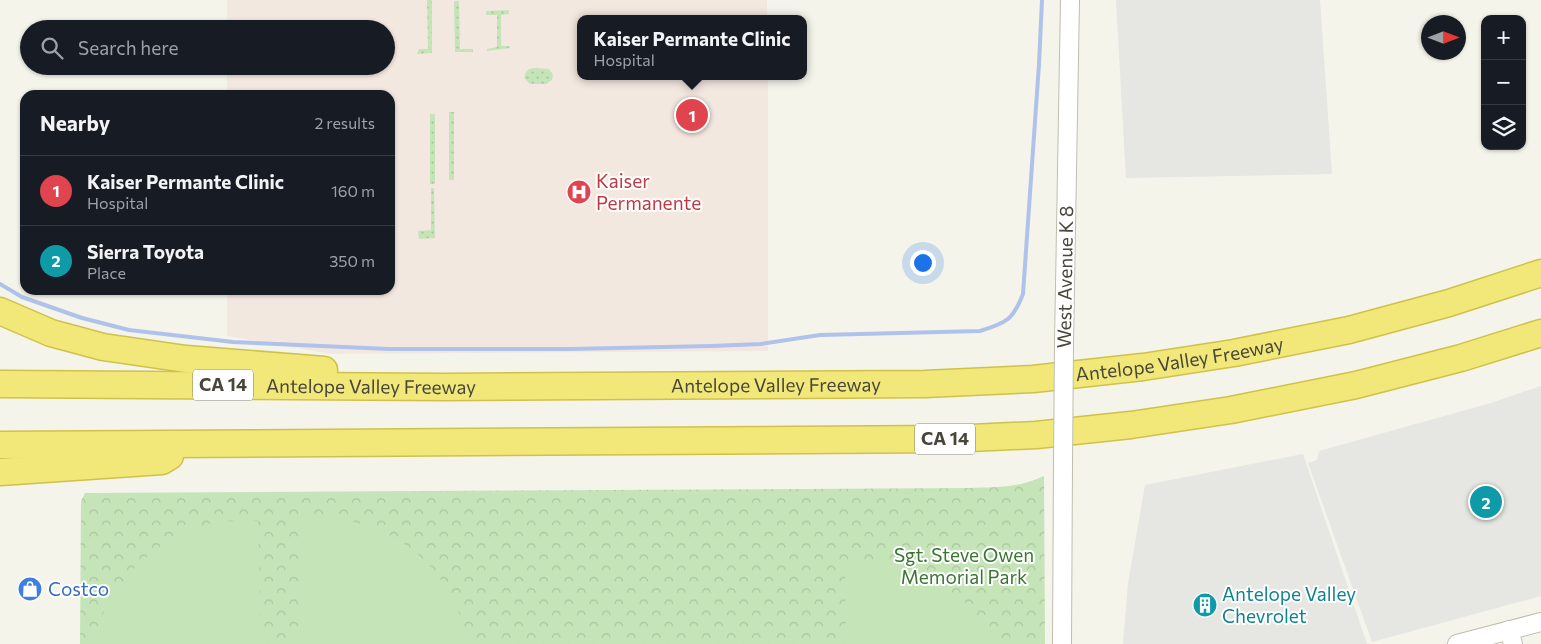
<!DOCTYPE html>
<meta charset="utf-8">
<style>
body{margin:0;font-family:Commissioner,sans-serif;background:#242831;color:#f1f3f6}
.controls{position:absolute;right:15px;top:15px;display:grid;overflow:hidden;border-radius:10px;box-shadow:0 1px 4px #0004}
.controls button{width:45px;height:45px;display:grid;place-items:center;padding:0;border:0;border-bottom:1px solid #363941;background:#171b24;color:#f1f3f6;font:25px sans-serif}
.compass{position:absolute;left:1421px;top:15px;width:45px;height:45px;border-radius:50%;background:#171b24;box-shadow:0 1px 4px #0004;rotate:90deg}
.you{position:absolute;left:922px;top:262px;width:18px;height:18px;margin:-12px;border:4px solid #fff;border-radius:50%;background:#1a73e8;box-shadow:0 0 0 8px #1a73e833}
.badge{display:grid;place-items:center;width:32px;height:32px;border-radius:50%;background:#e67b30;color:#fff;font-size:16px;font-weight:700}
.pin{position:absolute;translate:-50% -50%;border:2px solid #fff;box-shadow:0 1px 5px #0006}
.popup{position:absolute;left:577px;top:15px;width:230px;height:65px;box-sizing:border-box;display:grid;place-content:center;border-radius:10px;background:#171b24;filter:drop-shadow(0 1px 4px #0005);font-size:16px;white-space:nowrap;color:#9ea1a6}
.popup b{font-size:19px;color:#f1f3f6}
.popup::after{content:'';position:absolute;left:50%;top:100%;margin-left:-10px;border:10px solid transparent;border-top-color:#171b24}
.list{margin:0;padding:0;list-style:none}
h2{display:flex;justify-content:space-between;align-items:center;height:65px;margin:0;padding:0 20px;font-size:21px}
h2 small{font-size:16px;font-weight:400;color:#9ea1a6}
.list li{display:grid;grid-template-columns:32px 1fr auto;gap:15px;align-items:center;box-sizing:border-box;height:70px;padding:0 20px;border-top:1px solid #363941}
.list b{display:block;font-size:19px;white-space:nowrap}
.list p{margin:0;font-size:16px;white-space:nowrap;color:#9ea1a6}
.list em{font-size:16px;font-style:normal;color:#9ea1a6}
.icon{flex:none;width:28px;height:28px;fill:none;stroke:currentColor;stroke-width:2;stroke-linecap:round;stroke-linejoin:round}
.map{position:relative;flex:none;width:1541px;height:644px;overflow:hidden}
.search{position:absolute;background:#171b24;box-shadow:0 1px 4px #0004;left:20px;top:20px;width:375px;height:55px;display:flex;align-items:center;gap:12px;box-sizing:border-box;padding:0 18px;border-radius:28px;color:#9ea1a6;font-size:19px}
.panel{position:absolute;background:#171b24;box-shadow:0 1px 4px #0004;left:20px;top:90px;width:375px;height:205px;border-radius:15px}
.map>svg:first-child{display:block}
.medical{fill:#f3e8e0}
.grass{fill:url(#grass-dots)}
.park{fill:url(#park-crowns)}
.pitch{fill:#c5e4b8}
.parking{fill:#e6e6e2}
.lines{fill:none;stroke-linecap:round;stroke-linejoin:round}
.stream{stroke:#aec2ea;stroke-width:4}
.minor-casing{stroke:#bfbeae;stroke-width:20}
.highway-casing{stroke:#d0c14a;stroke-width:29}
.minor{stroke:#fff;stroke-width:18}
.highway{stroke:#f1e879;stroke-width:26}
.minor-bridge-casing{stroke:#bfbeae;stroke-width:20;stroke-linecap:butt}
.minor-bridge{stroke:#fff;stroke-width:18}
.labels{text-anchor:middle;stroke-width:4;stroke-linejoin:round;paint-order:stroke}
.shield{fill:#fff;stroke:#7f7e75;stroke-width:1}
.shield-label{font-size:18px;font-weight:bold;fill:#48463a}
.health-label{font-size:19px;fill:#be3a42;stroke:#fff;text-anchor:start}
.street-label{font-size:19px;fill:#48463a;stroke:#fff}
.park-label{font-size:19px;fill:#397531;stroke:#fff}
.shop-label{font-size:19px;fill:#366cbe;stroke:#fff;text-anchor:start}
.culture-label{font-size:19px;fill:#0d838f;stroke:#fff;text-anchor:start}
</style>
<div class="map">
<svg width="1541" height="644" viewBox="0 0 1541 644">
<defs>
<pattern id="grass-dots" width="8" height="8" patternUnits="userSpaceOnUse" patternTransform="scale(1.25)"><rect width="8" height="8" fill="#c5e4b8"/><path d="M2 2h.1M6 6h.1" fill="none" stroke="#abc59f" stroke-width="1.8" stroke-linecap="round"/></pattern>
<pattern id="park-crowns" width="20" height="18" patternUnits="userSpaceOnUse" patternTransform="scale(1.25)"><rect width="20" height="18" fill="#c5e4b8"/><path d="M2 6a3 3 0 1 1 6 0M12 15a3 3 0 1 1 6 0" fill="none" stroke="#abc59f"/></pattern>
</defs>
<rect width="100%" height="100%" fill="#f4f4eb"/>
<!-- medical -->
<path class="medical" d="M 227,0 L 767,0 L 767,19 L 581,19 L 581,76 L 768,76 L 768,351 L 332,354 L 227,336 L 227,290 L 390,290 L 390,95 L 227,95 L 227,66 L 386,66 L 386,29 L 227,29 Z"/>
<!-- grass -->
<g class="grass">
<path d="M 427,0 L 432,0 L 432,53 L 417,54 L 419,49 L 428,49 Z"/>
<path d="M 454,1 L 459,1 L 460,49 L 473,49 L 473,52 L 455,52 Z"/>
<path d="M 509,10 L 509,14 L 501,15 L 501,46 L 510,46 L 510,48 L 487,51 L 487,49 L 497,47 L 497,15 L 486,15 L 486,11 Z"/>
<path d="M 534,68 L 549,69 L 553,75 L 552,80 L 546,84 L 530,84 L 524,78 L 526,72 L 529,69 Z"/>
<rect x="449" y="112" width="5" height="68"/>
<rect x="430" y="114" width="5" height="70"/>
<path d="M 431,188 L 434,188 L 435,238 L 419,239 L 418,231 L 431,230 Z"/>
</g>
<!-- park -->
<path class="park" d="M 1044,476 L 1045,644 L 80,644 L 81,501 L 85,493 L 969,488 C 996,487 1019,488 1044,476 Z"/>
<!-- pitch -->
<g class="pitch">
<path d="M 301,517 C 389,515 447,559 470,644 L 301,644 Z"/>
<path d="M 237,521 L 258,521 L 261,644 L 93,644 C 96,636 97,626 101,618 C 121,573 161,536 210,524 C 219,522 228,522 237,521 Z"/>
<path d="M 845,562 C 863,562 883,560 900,565 C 906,566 912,570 917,572 C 951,587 980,610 996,644 L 846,644 Z"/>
</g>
<!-- parking -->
<g class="parking">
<path d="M 1116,0 L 1320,0 L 1332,174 L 1126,178 Z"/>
<path d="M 1541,386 L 1541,596 L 1372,642 L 1308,463 L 1317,460 L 1319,451 L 1491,403 Z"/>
<path d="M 1303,454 L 1367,644 L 1123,644 L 1128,584 L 1145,485 Z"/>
</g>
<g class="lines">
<!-- stream -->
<path class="stream" d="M 0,284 L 22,297 L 82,318 L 129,330 L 233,342 L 389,349 L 570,349 L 711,346 L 761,344 L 820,335 L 980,331 C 1006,323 1013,320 1023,294 L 1039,64 L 1042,0"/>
<defs>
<g id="minor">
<path d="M 1064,343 L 1070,0"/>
<path d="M 1509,630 L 1513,644"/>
<path d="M 1062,644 L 1063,464"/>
<path d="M 1457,644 L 1541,622"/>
</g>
<g id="highway">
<path d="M 0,311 L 51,333 L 103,347 L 186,359 L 324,370"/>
<path id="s1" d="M 0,384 L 445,387 L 925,384 L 1033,379 L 1143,367 L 1234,353 L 1349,330 L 1449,303 L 1541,273"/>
<path d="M 0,445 L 949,439 L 1036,435 L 1131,425 L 1231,410 L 1356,385 L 1461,358 L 1541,333"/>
<path d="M 0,472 L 162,461 L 170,456"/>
</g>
</defs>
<!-- minor casing -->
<use href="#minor" class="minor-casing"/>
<!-- highway casing -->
<use href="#highway" class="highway-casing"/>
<!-- minor -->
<use href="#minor" class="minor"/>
<!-- highway -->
<use href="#highway" class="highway"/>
<defs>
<path id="minor-bridge" d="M 1063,464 L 1064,343"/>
</defs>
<!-- minor-bridge casing -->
<use href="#minor-bridge" class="minor-bridge-casing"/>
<!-- minor-bridge -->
<use href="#minor-bridge" class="minor-bridge"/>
</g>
<!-- icons -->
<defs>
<symbol id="hospital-disc" viewBox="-11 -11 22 22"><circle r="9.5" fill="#e0444e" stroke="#fff"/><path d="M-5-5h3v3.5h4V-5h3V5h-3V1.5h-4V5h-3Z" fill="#fff"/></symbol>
<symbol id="shop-disc" viewBox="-11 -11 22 22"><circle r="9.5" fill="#3f7fe0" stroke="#fff"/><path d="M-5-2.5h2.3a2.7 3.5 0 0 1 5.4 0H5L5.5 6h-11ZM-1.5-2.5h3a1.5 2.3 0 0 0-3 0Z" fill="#fff"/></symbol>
<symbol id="building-disc" viewBox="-11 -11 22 22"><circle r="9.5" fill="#0f9aa8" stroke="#fff"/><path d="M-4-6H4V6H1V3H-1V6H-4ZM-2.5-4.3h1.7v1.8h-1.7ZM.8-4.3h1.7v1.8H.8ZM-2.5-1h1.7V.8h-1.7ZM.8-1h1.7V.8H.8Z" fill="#fff"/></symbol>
</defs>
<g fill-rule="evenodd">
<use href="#hospital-disc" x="565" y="178" width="28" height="28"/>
<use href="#shop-disc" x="16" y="575" width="28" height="28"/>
<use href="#building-disc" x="1191" y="591" width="28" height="28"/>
</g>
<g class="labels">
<!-- shield labels -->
<g class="shield">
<rect x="193" y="369.5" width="60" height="31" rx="4"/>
<rect x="915" y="423.5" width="60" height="31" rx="4"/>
</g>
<g class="shield-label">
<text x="223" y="391">CA 14</text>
<text x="945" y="445">CA 14</text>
</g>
<!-- health labels -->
<g class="health-label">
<text x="596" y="188">Kaiser<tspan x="596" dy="22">Permanente</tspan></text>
</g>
<!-- street labels -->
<g class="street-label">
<text transform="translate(1065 277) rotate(-89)" y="7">West Avenue K 8</text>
<text dy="7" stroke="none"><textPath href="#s1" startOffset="1181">Antelope Valley Freeway</textPath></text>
<text dy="7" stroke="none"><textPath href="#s1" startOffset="776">Antelope Valley Freeway</textPath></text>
<text dy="7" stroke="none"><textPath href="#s1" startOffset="371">Antelope Valley Freeway</textPath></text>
</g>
<!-- park labels -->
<g class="park-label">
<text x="964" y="562">Sgt. Steve Owen<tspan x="964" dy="22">Memorial Park</tspan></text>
</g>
<!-- shop labels -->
<g class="shop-label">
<text x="48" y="596">Costco</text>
</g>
<!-- culture labels -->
<g class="culture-label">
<text x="1222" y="601">Antelope Valley<tspan x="1222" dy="22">Chevrolet</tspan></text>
</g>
</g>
</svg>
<div class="controls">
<button>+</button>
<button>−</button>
<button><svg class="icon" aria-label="layers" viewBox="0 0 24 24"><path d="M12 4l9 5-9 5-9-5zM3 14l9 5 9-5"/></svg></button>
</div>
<svg class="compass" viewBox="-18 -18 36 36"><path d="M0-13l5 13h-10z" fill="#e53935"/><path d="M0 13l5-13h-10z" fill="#9ea1a6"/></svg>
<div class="you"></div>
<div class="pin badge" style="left:692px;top:115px;background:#e0444e">1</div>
<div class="popup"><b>Kaiser Permante Clinic</b>Hospital</div>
<div class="pin badge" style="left:1486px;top:502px;background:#0f9aa8">2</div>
<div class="search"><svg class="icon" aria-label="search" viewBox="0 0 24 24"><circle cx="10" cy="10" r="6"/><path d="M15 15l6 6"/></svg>Search here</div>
<section class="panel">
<h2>Nearby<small>2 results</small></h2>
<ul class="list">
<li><span class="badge" style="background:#e0444e">1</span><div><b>Kaiser Permante Clinic</b><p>Hospital</p></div><em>160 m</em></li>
<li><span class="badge" style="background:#0f9aa8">2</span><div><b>Sierra Toyota</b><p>Place</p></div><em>350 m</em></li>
</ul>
</section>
</div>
